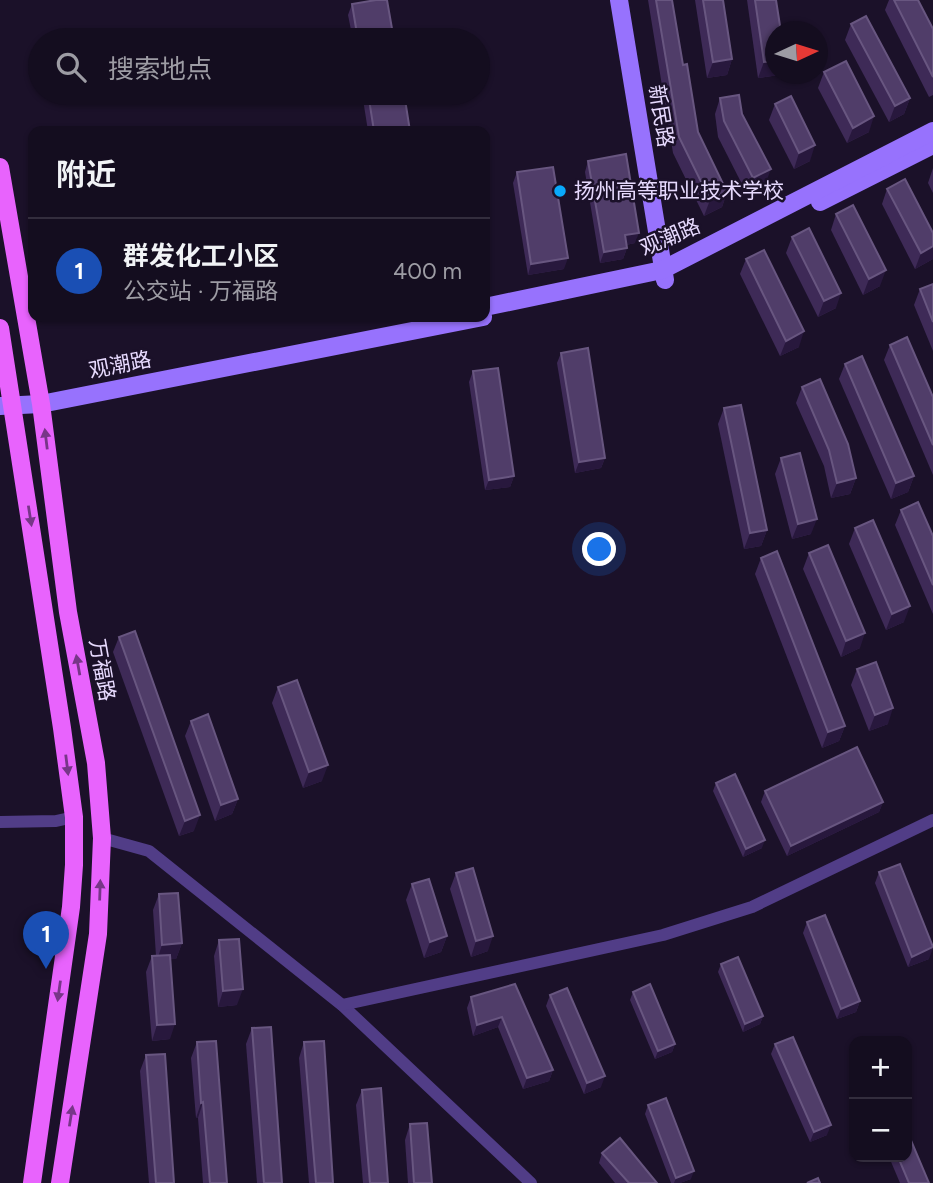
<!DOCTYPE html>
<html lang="zh">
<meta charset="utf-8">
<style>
body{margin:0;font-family:Figtree,"Noto Sans SC",sans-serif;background:#1d1628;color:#f1f3f6}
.controls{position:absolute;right:21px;bottom:21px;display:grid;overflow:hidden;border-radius:14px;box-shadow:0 2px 5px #0004}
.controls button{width:63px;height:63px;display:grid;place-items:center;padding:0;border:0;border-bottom:2px solid #332d3d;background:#140d1f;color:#f1f3f6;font:35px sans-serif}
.compass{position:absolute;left:765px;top:21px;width:63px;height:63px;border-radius:50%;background:#140d1f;box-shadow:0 2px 5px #0004;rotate:86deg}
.you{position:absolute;left:600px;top:550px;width:24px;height:24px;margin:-18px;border:5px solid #fff;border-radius:50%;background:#1a73e8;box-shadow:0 0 0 10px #1a73e833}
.badge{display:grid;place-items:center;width:46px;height:46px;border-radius:50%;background:#09a9fb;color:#fff;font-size:23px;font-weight:700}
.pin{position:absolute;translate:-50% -58px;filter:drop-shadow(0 2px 4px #0008)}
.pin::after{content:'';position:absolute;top:37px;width:24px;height:21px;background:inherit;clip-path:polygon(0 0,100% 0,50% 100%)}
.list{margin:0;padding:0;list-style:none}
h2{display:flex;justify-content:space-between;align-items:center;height:91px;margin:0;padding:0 28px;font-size:30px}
h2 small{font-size:23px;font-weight:400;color:#9d9ca4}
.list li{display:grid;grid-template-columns:46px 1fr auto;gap:21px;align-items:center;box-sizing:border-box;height:105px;padding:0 28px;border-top:2px solid #332d3d}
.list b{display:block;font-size:26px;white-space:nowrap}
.list p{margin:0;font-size:23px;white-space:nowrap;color:#9d9ca4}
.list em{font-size:23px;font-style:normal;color:#9d9ca4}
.icon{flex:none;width:38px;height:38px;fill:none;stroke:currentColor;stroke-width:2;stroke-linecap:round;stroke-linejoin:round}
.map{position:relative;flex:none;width:933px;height:1183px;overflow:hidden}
.search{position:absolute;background:#140d1f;box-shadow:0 2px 5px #0004;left:28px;top:28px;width:462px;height:77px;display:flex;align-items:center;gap:18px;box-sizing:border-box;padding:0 24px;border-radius:38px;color:#9d9ca4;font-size:26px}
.panel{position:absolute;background:#140d1f;box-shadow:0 2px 5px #0004;left:28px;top:126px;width:462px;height:196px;border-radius:14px}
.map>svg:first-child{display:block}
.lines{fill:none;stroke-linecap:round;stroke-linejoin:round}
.street{stroke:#513d87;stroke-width:12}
.secondary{stroke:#9772fd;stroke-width:18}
.primary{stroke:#e863fd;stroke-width:18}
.wall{fill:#3e2a57}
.shaded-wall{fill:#28183d}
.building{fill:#503d69;stroke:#685680;stroke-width:2}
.oneway{fill:#773688}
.poi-dot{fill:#09a9fb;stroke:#1b1129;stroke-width:2.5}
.labels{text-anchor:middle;stroke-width:5;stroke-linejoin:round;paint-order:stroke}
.street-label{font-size:21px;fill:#e7dafe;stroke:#1b1129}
.poi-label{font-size:21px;fill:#e7dafe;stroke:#1b1129;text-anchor:start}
</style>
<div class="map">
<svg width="933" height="1183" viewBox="0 0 933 1183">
<rect width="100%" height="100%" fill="#1b1129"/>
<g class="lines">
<!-- street -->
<g class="street">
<path d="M 0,822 L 56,821 L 74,817"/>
<path d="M 102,838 L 149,851 L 342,1005 L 531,1183"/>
<path d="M 342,1005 L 663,935 L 752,907 L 933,820"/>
</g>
<!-- secondary -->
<g class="secondary">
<path d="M 619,0 L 665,280"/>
<path d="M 820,202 L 933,145"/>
<path d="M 485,307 L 662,270 L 933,131"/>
<path d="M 0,406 L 41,404 L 483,317"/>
</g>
<!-- primary -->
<g class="primary">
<path d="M 0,167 L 41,404 L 68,612 L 96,763 L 102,838 L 98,934 L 60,1183"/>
<path d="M 0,328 L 62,728 L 74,817 L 74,865 L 71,907 L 32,1183"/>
</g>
</g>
<!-- wall -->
<g class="wall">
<path d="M 648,0 L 672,0 L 683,65 L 698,132 L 727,192 L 722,207 L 704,216 L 673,153 Z"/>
<path d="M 695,0 L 723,0 L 732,59 L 727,75 L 707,78 Z"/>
<path d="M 747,0 L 776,0 L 779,75 L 758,78 Z"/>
<path d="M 889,0 L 918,0 L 933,29 L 933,95 L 929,97 L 885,10 Z"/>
<path d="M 352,4 L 394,40 L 353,40 L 348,15 Z"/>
<path d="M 851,24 L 910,98 L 904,114 L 889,122 L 845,40 Z"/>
<path d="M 824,72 L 869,132 L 847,143 L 818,88 Z"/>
<path d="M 362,93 L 404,93 L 410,131 L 368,131 Z"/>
<path d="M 720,98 L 765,185 L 747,194 L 718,137 L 715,114 Z"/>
<path d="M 775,104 L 810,161 L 794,169 L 769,120 Z"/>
<path d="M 588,161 L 635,243 L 626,245 L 627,248 L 623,259 L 600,263 L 585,172 Z"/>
<path d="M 933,168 L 933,193 L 928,183 Z"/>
<path d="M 517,172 L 564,269 L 528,275 L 513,183 Z"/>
<path d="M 887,189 L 933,259 L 915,269 L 882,204 Z"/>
<path d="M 836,214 L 880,286 L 863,295 L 831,230 Z"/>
<path d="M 792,237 L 836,308 L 818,317 L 786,253 Z"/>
<path d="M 746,259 L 799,347 L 780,356 L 740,274 Z"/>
<path d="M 933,284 L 933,351 L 914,305 L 920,289 Z"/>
<path d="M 890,345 L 933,397 L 933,475 L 884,360 Z"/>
<path d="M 561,353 L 605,458 L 601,468 L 575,473 L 557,363 Z"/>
<path d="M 845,364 L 914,476 L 908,492 L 891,499 L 839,379 Z"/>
<path d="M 473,371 L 514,476 L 510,487 L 485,490 L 469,382 Z"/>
<path d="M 802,387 L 856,478 L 850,494 L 831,498 L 824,466 L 796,403 Z"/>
<path d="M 724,408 L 767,530 L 761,546 L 744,549 L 718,424 Z"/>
<path d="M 781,458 L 811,534 L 792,539 L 775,474 Z"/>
<path d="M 901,510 L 933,536 L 933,614 L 895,525 Z"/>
<path d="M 855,528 L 904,622 L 886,630 L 849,544 Z"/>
<path d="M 809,553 L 860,648 L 841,657 L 803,569 Z"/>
<path d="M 761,558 L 845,726 L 839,741 L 822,748 L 755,574 Z"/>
<path d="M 119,637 L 194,831 L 179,836 L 113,652 Z"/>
<path d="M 857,669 L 888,724 L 869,731 L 851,685 Z"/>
<path d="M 278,687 L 322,781 L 303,788 L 272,703 Z"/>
<path d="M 191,721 L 238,799 L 232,814 L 215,821 L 185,736 Z"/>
<path d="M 716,783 L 762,848 L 743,857 L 713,791 Z"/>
<path d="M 765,791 L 883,802 L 879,812 L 787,856 L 761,802 Z"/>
<path d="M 879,872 L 929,959 L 908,967 L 875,883 Z"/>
<path d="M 456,873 L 488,951 L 471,957 L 450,889 Z"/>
<path d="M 412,884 L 447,936 L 441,952 L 424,958 L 406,900 Z"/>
<path d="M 159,894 L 182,943 L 176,959 L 171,959 L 170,1039 L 152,1041 L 146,972 L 152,956 L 156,956 L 153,910 Z"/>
<path d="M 807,922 L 860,1001 L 856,1012 L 837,1019 L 803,933 Z"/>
<path d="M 219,940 L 237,1005 L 218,1007 L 214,956 Z"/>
<path d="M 721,964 L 763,1016 L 760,1024 L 743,1032 L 718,972 Z"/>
<path d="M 515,984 L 553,1070 L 549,1081 L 523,1089 L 498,1027 L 473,1036 L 467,1008 L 471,997 Z"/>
<path d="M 633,992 L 675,1044 L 672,1052 L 655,1059 L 630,1000 Z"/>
<path d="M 550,995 L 601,1087 L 584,1094 L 546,1006 Z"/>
<path d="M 252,1028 L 282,1183 L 257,1183 L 246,1044 Z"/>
<path d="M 197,1042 L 227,1183 L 203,1183 L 198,1118 L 196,1118 L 191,1058 Z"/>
<path d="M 304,1042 L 333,1183 L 309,1183 L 299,1058 Z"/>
<path d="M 775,1044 L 827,1135 L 810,1142 L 771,1054 Z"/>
<path d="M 146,1055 L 174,1183 L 149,1183 L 140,1071 Z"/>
<path d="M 362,1090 L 388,1183 L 363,1183 L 356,1105 Z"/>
<path d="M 648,1105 L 691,1179 L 680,1183 L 671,1183 L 645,1114 Z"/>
<path d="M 410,1124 L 432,1183 L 408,1183 L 405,1140 Z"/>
<path d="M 602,1153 L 657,1183 L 615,1183 L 599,1163 Z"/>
<path d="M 889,1157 L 907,1157 L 929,1183 L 900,1183 Z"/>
</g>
<!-- shaded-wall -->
<g class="shaded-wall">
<path d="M 732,59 L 727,75 L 707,78 L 713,62 Z"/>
<path d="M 775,61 L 775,74 L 779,74 L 779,75 L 758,78 L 764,62 Z"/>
<path d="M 910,98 L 904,114 L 889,122 L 895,106 Z"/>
<path d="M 874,116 L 869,132 L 847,143 L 853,128 Z"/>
<path d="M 815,145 L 810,161 L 794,169 L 799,153 Z"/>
<path d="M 771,169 L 765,185 L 747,194 L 753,178 Z"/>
<path d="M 727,192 L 722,207 L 704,216 L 710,200 Z"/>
<path d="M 639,233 L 635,243 L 621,246 L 625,235 Z"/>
<path d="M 933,246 L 933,259 L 915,269 L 921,253 Z"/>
<path d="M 627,248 L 623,259 L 600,263 L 604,252 Z"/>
<path d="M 568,258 L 564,269 L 528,275 L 531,264 Z"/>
<path d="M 886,270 L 880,286 L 863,295 L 869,279 Z"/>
<path d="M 841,293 L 836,308 L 818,317 L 824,301 Z"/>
<path d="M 804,331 L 799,347 L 780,356 L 786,341 Z"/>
<path d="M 605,458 L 601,468 L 575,473 L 579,462 Z"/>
<path d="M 514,476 L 510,487 L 485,490 L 489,480 Z"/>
<path d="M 914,476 L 908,492 L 891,499 L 896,483 Z"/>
<path d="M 856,478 L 850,494 L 831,498 L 837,483 Z"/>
<path d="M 817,519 L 811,534 L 792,539 L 798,524 Z"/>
<path d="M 767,530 L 761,546 L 744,549 L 750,533 Z"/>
<path d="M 910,606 L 904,622 L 886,630 L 892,614 Z"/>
<path d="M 865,633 L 860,648 L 841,657 L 846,641 Z"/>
<path d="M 893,708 L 888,724 L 869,731 L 875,715 Z"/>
<path d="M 845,726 L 839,741 L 822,748 L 828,732 Z"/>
<path d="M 328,765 L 322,781 L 303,788 L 309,772 Z"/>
<path d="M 238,799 L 232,814 L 215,821 L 221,805 Z"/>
<path d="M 883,802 L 879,812 L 787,856 L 791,846 Z"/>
<path d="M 200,815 L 194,831 L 179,836 L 185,821 Z"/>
<path d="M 765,840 L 762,848 L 743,857 L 746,849 Z"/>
<path d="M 447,936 L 441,952 L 424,958 L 430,942 Z"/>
<path d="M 493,936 L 488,951 L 471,957 L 476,941 Z"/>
<path d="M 182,943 L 176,959 L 157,960 L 162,945 Z"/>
<path d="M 933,948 L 929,959 L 908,967 L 912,957 Z"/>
<path d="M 243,989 L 237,1005 L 218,1007 L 223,991 Z"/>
<path d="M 860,1001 L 856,1012 L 837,1019 L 841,1009 Z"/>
<path d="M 763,1016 L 760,1024 L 743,1032 L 745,1024 Z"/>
<path d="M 502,1017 L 498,1027 L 473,1036 L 477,1025 Z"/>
<path d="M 175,1024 L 170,1039 L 152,1041 L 157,1025 Z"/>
<path d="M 675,1044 L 672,1052 L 655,1059 L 658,1051 Z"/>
<path d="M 553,1070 L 549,1081 L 523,1089 L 527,1078 Z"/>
<path d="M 605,1076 L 601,1087 L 584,1094 L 587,1083 Z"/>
<path d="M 203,1102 L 198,1118 L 196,1118 L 201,1103 Z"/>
<path d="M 831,1125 L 827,1135 L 810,1142 L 814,1132 Z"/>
<path d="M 694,1171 L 691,1179 L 680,1183 L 674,1183 L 676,1178 Z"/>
</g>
<!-- building -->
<g class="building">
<path d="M 376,0 L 387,0 L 394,40 L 358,40 L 352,4 Z"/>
<path d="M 656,0 L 672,0 L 683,65 L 687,64 L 698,132 L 727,192 L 710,200 L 679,137 Z"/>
<path d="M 703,0 L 723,0 L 732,59 L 713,62 Z"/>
<path d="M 755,0 L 776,0 L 781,32 L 775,32 L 775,61 L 764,62 Z"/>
<path d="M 894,0 L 918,0 L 933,29 L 933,77 Z"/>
<path d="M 866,16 L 910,98 L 895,106 L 851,24 Z"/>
<path d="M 846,61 L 874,116 L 853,128 L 824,72 Z"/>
<path d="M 368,93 L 404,93 L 410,131 L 374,131 Z"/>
<path d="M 739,95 L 742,114 L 771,169 L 753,178 L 724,121 L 720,98 Z"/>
<path d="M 791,96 L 815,145 L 799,153 L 775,104 Z"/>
<path d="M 626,154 L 639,233 L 625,235 L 627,248 L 604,252 L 588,161 Z"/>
<path d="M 553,167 L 568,258 L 531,264 L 517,172 Z"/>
<path d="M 905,179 L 933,233 L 933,246 L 921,253 L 887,189 Z"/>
<path d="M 853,205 L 886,270 L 869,279 L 836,214 Z"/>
<path d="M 809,228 L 841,293 L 824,301 L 792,237 Z"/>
<path d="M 764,250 L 804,331 L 786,341 L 746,259 Z"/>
<path d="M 933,284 L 933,322 L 920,289 Z"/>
<path d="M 907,337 L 933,397 L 933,445 L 890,345 Z"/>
<path d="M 588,348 L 605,458 L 579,462 L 561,353 Z"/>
<path d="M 862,356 L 914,476 L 896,483 L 845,364 Z"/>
<path d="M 498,368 L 514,476 L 489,480 L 473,371 Z"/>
<path d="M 820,379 L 848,444 L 856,478 L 837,483 L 829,450 L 802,387 Z"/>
<path d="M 741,405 L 767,530 L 750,533 L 724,408 Z"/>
<path d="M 800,453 L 817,519 L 798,524 L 781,458 Z"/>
<path d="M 918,502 L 933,536 L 933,585 L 901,510 Z"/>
<path d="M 873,520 L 910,606 L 892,614 L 855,528 Z"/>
<path d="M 828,545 L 865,633 L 846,641 L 809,553 Z"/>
<path d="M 777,551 L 845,726 L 828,732 L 761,558 Z"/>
<path d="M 135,631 L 200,815 L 185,821 L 119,637 Z"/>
<path d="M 876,662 L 893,708 L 875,715 L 857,669 Z"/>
<path d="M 297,680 L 328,765 L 309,772 L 278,687 Z"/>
<path d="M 208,714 L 238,799 L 221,805 L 191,721 Z"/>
<path d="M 857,747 L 883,802 L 791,846 L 765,791 Z"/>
<path d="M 735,774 L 765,840 L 746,849 L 716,783 Z"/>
<path d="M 900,864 L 933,947 L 912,957 L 879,872 Z"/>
<path d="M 473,868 L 493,936 L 476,941 L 456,873 Z"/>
<path d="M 429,879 L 447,936 L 430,942 L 412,884 Z"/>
<path d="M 178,893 L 182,943 L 162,945 L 159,894 Z"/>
<path d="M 825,915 L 860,1001 L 841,1009 L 807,922 Z"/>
<path d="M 239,939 L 243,989 L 223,991 L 219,940 Z"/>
<path d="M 170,955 L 175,1024 L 157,1025 L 152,956 Z"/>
<path d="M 738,957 L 763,1016 L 745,1024 L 721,964 Z"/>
<path d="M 515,984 L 553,1070 L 527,1078 L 502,1017 L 477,1025 L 471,997 Z"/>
<path d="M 650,984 L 675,1044 L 658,1051 L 633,992 Z"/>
<path d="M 567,988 L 605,1076 L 587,1083 L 550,995 Z"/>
<path d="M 271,1027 L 282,1183 L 264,1183 L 252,1028 Z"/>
<path d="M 793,1037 L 831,1125 L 814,1132 L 775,1044 Z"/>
<path d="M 216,1041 L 227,1183 L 210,1183 L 203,1102 L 201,1103 L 197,1042 Z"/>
<path d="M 324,1041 L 333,1183 L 316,1183 L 304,1042 Z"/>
<path d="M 165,1054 L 174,1183 L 156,1183 L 146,1055 Z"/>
<path d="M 381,1088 L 388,1183 L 370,1183 L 362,1090 Z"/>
<path d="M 666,1098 L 694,1171 L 676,1178 L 648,1105 Z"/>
<path d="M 427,1123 L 432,1183 L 414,1183 L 410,1124 Z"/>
<path d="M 907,1131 L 929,1183 L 909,1183 L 898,1157 L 907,1157 Z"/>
<path d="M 620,1138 L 657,1183 L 629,1183 L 602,1153 Z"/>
<path d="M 818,1178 L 820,1183 L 807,1183 Z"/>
</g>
<!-- one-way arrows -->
<defs><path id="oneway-solid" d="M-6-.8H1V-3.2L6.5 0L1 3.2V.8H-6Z" transform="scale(1.75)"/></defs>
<g class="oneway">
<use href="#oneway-solid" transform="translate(46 439) rotate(-97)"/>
<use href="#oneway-solid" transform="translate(30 516) rotate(81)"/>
<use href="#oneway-solid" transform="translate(78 665) rotate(-100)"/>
<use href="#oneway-solid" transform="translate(67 765) rotate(83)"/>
<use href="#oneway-solid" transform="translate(100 890) rotate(-88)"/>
<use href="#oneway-solid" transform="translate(59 991) rotate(98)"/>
<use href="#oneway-solid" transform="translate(71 1116) rotate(-81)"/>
</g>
<!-- markers -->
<circle class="poi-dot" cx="560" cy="191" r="7"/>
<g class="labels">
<!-- street labels -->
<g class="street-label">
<text transform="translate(661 116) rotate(81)" y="7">新民路</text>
<text transform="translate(670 237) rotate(-23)" y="7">观潮路</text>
<text transform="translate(120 365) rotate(-11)" y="7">观潮路</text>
<text transform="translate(102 670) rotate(80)" y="7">万福路</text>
</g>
<!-- poi labels -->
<g class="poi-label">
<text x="574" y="198">扬州高等职业技术学校</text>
</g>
</g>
</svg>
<div class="controls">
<button>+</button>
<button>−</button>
</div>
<svg class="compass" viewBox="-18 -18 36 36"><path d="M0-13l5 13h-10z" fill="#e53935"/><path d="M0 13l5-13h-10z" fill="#9d9ca4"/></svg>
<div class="you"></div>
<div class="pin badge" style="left:46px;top:969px;background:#1a4fb4">1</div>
<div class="search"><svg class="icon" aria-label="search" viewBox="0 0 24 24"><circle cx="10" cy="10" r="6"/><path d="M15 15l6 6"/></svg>搜索地点</div>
<section class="panel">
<h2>附近<small></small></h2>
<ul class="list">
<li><span class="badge" style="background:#1a4fb4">1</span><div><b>群发化工小区</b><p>公交站 · 万福路</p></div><em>400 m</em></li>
</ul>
</section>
</div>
